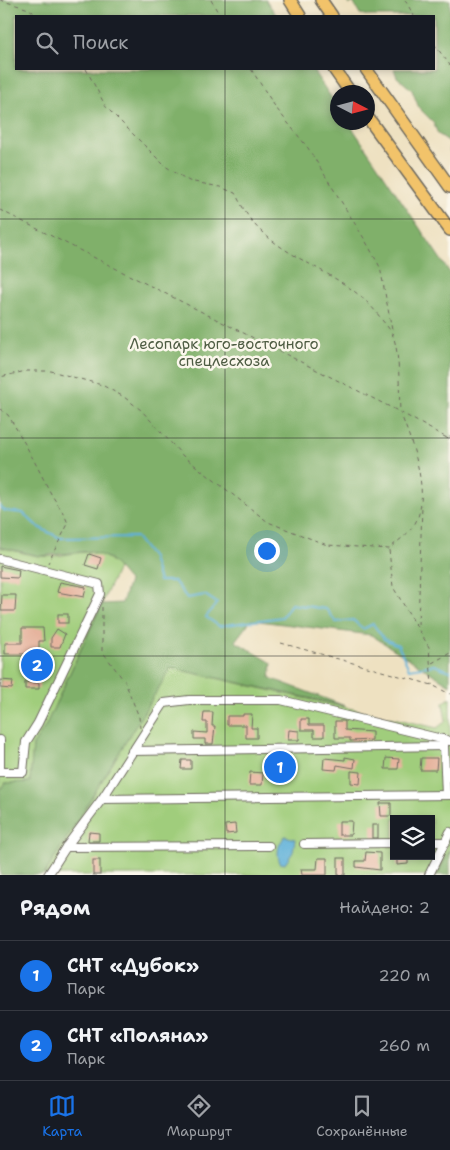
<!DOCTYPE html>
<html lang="ru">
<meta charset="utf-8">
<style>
body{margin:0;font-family:"Shantell Sans",sans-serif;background:#20242c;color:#f1f3f6}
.controls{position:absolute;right:15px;bottom:15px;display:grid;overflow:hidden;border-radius:0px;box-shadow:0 2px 8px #0003}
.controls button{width:45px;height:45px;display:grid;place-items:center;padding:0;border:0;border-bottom:1px solid #363941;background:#171b24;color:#f1f3f6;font:25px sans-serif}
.compass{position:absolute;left:330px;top:85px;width:45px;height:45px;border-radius:50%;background:#171b24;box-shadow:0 2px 8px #0003;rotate:96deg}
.you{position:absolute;left:266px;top:550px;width:18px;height:18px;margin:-12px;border:4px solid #fff;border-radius:50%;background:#1a73e8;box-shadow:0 0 0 8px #1a73e833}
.badge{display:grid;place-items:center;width:32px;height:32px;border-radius:50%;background:#1a73e8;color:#fff;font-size:16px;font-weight:700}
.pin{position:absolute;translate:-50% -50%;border:2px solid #fff;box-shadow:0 1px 5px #0006}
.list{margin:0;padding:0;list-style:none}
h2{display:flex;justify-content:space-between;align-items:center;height:65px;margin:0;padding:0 20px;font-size:21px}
h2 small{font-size:16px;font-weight:400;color:#9ea1a6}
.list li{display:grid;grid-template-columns:32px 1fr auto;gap:15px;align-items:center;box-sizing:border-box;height:70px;padding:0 20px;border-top:1px solid #363941}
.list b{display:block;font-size:19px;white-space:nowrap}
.list p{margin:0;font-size:16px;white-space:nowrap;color:#9ea1a6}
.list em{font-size:16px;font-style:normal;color:#9ea1a6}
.icon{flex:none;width:28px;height:28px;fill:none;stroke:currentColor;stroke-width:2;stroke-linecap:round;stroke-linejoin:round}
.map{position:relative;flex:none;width:450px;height:875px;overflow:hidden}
.search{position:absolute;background:#171b24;box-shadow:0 2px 8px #0003;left:15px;right:15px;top:15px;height:55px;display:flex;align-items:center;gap:12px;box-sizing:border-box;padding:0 18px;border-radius:0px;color:#9ea1a6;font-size:19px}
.sheet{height:205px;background:#171b24}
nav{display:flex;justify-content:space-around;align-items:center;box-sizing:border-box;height:70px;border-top:1px solid #363941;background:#171b24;font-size:14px;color:#9ea1a6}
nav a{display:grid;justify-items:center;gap:2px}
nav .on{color:#1a73e8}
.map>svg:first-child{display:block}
.green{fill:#a0cd7b;stroke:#667c53;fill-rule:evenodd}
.forest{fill:#80b06b;stroke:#566e4b}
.water{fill:#5db0d9;stroke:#446e82}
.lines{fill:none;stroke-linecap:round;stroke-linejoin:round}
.stream{stroke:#5db0d9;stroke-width:2}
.building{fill:#e6b49e}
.minor-casing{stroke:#6f6b60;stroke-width:10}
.highway-casing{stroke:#6f6b60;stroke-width:14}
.path{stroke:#6f6b60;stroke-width:1;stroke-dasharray:4 4;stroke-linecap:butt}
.minor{stroke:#fff;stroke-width:8}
.highway{stroke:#f2c36a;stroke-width:11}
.grid{fill:none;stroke:#2b2b2b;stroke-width:1;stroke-opacity:0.55}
.labels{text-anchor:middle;stroke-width:5;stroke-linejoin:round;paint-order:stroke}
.park-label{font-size:15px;fill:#4e5c43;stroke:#fbf7ec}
</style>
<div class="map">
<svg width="450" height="875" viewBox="0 0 450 875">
<rect width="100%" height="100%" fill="#fbf7ec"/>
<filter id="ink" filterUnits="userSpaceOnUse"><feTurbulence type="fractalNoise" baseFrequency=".02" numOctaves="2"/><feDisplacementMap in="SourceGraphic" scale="10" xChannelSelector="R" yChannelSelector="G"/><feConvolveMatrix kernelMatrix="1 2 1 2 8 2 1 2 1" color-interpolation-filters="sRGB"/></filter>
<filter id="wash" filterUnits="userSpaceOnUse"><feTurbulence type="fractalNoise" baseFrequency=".0096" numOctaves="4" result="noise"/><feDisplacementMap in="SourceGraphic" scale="20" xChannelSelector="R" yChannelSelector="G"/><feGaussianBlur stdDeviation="1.12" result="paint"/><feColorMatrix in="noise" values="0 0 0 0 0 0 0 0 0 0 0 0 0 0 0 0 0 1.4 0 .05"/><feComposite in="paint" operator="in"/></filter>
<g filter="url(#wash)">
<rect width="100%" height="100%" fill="#eee1c1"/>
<!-- green -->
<g class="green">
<path d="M 0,547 C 12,550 25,554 38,556 C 68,560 94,539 118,568 L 45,727 L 33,745 L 30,782 L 5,783 L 0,791 Z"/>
<path d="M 171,668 L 437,728 L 446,721 L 443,703 L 450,698 L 450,850 L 437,875 L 44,875 ZM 394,819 L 431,819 L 431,856 L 394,856 Z"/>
</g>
<!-- forest -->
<g class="forest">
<path d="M 0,0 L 266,0 L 277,16 L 16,16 L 16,69 L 312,69 L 337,106 L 338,122 L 349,123 L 450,273 L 450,685 L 371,635 L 251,620 L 235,641 L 272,663 L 270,678 L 345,706 L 171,668 L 44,875 L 0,875 L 0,791 L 5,783 L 30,782 L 33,745 L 45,727 L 102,604 L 122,603 L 129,581 L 110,559 L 91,551 L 40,556 L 0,547 Z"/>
<path d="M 347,0 L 450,0 L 450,152 L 450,142 L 438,134 L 433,122 L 419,108 L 412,90 L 397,77 L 394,69 L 434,69 L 434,16 L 369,16 L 360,14 L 353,2 L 349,5 Z"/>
<path d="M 450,850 L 450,875 L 437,875 Z"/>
</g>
<!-- water -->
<path class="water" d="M 285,836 L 295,839 L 293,852 L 285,864 L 280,863 C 276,852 278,845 285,836 Z"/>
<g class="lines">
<!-- stream -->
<path class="stream" d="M 0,506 L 5,511 L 23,513 L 38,527 L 60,538 L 136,537 L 152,558 L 159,581 L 174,581 L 187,598 L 205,595 L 217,603 L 206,617 L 219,626 L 282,617 L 291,604 L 326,609 L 336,622 L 353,620 L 363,629 L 373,624 L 384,639 L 398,645 L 409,669 L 434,665 L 450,671"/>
</g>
<g id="blocks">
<!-- building -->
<g class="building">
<path d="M 89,554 L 101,558 L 98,569 L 85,565 Z"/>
<path d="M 0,566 L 19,570 L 18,578 L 0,577 Z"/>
<path d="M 60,582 L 86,587 L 84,597 L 57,592 Z"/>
<path d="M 2,595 L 16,595 L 15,611 L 1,611 Z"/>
<rect x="58" y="614" width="10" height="9"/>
<path d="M 22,628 L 43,628 L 44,641 L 39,641 L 39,657 L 25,657 L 25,654 L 5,654 L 5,643 L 22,643 Z"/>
<path d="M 57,629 L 65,634 L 60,647 L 51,647 L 51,638 Z"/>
<path d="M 1,680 L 13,681 L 12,689 L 0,688 Z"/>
<path d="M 25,682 L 39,683 L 39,689 L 25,689 Z"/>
<path d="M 204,712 L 213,712 L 212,726 L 215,726 L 213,744 L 205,744 L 205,739 L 194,739 L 194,732 L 207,733 L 207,722 L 203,722 Z"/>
<path d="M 243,714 L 252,714 L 251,728 L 257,728 L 257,738 L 246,738 L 246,725 L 227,725 L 227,716 L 243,716 Z"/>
<path d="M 301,719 L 309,719 L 309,725 L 324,725 L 324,737 L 314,737 L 314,730 L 301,730 Z"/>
<path d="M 335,721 L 345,721 L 345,730 L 372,732 L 372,740 L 350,741 L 350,738 L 335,738 Z"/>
<path d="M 289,730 L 299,731 L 299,740 L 288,740 Z"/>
<path d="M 345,757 L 355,759 L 354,768 L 337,765 L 336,770 L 323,769 L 324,758 L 345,760 Z"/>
<path d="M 386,758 L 399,759 L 398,769 L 385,769 Z"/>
<path d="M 421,758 L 437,758 L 436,770 L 420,770 Z"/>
<path d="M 182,760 L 191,760 L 191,769 L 181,769 Z"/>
<path d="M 266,762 L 278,762 L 278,774 L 265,774 Z"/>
<path d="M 351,771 L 361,772 L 360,784 L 351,783 Z"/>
<path d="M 250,772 L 263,773 L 262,785 L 249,785 Z"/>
<path d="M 380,803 L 391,803 L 391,816 L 381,816 Z"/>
<path d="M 339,821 L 352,821 L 351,835 L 339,835 Z"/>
<path d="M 235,824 L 236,833 L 226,834 L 225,825 Z"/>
<rect x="372" y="825" width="6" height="13"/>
<path d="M 89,832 L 99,833 L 99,841 L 88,841 Z"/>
<path d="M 366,852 L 380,853 L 380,870 L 356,867 L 356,861 L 365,861 Z"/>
<path d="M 397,856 L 408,856 L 408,864 L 397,865 Z"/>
<path d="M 318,858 L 327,858 L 327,875 L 302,875 L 301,869 L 317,869 Z"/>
<rect x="338" y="858" width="7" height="17"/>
<rect x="93" y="860" width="7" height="15"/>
</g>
</g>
</g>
<g filter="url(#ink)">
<use href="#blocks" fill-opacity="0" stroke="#6f6b60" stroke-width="1"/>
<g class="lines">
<defs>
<g id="minor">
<path d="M 0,559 L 99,584 L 100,594 L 38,723 L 26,742 L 23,772 L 0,772"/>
<path d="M 0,740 L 0,772"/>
<path d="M 444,746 L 446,795"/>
<path d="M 132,751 L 444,746 L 444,739"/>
<path d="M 102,799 L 450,795"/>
<path d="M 431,842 L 446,842"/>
<path d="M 304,844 L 394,843"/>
<path d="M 66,847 L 269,846"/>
<path d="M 48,875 L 66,847 L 102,799 L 164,703 L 189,700 L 281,700 L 450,741"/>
<path d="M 429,875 L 450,832"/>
</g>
<g id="highway">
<path d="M 290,0 L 300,16"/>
<path d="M 321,0 L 332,16"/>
<path d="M 334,69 L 350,92"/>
<path d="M 366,69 L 450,187"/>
<path d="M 368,118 L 450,230"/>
</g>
</defs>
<!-- minor casing -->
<use href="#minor" class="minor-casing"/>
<!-- highway casing -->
<use href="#highway" class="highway-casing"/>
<!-- path -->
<g class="path">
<path d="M 0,0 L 29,9 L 38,16"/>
<path d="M 211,0 L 220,16"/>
<path d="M 405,0 L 414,16"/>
<path d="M 434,44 L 450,65"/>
<path d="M 86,69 L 106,107 L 165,166 L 189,181 L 220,187 L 235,193 C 243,208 250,222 263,233 C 301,267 353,277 382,320 C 386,325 391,330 393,336 C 400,354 399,391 400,412 L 445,437 L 450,437"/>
<path d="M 251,69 L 276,108 L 308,148 L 365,240 L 380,267 L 393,335"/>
<path d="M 0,210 L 400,412 C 412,442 434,499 412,528 C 406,536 396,542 389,549 L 327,545 L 268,522 L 183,456 L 141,410 L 124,397 L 102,385 L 51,371 L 26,371 L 0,377"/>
<path d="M 0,409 L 8,415 C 23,439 36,464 49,490 C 55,502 64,511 68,524 L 48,563"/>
<path d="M 445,437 L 450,440"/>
<path d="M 389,550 L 393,587 L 429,647 L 432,685"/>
<path d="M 102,607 L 102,651 L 125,682 L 139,717 L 140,728"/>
<path d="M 418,625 L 422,506"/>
<path d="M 281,643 L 432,685 L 450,694"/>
<path d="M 432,663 L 450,653"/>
</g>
<!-- minor -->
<use href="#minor" class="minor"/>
<!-- highway -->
<use href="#highway" class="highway"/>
</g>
</g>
<!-- grid -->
<path class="grid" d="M 225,0 L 225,16M 225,69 L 225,875M 0,219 L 450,219M 0,438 L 450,438M 0,656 L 450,656"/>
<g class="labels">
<!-- park labels -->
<g class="park-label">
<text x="224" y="349">Лесопарк юго-восточного<tspan x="224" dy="17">спецлесхоза</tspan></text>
</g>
</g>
</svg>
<div class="controls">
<button><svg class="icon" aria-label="layers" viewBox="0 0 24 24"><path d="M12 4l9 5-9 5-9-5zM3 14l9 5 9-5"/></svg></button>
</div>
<svg class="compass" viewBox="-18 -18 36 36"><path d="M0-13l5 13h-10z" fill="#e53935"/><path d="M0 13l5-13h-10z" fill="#9ea1a6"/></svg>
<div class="you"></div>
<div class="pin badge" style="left:280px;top:767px">1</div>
<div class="pin badge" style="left:37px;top:665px">2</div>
<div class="search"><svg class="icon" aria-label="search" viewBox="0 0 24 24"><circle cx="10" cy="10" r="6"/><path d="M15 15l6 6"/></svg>Поиск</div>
</div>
<section class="sheet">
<h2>Рядом<small>Найдено: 2</small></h2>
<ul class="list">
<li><span class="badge">1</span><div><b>СНТ «Дубок»</b><p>Парк</p></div><em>220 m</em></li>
<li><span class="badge">2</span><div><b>СНТ «Поляна»</b><p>Парк</p></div><em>260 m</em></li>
</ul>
</section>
<nav>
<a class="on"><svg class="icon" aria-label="map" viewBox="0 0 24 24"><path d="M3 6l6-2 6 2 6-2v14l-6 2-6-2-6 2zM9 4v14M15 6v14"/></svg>Карта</a>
<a><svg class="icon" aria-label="directions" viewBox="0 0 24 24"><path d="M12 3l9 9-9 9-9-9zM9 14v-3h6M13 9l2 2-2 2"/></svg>Маршрут</a>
<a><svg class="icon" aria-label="saved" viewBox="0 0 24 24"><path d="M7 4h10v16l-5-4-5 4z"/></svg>Сохранённые</a>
</nav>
